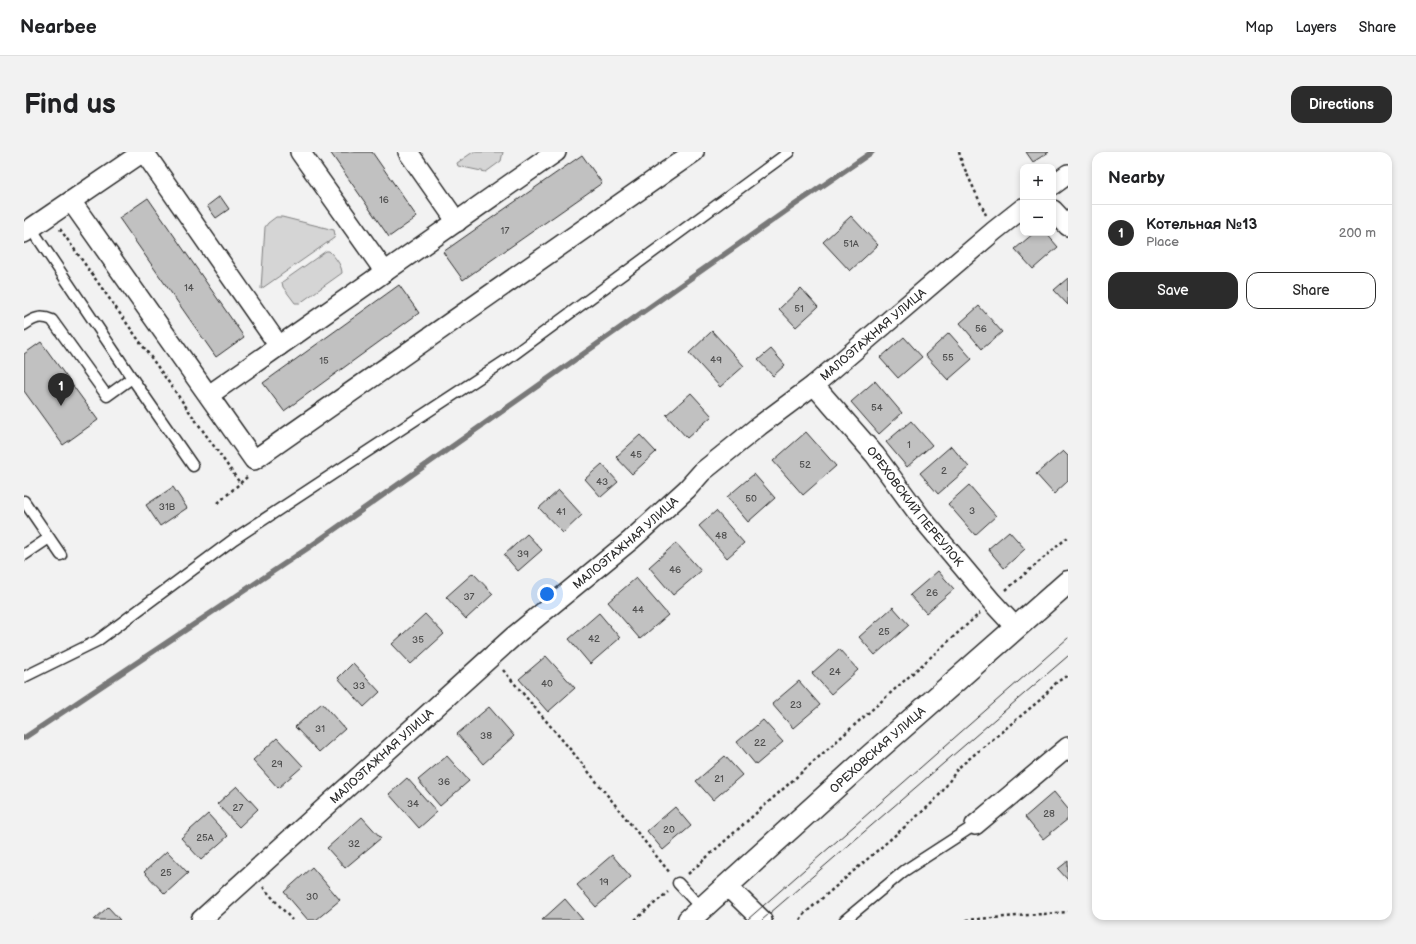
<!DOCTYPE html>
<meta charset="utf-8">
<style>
body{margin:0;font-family:"Balsamiq Sans",sans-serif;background:#f2f2f2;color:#202124}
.controls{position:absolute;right:12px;top:12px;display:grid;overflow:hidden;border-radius:8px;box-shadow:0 2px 6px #0003}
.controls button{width:36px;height:36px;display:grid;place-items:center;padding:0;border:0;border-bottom:1px solid #e0e0e0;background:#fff;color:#202124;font:20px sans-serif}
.you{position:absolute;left:523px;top:442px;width:14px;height:14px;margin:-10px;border:3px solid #fff;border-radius:50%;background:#1a73e8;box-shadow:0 0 0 6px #1a73e833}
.badge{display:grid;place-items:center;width:26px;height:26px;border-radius:50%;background:#2b2b2b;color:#fff;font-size:13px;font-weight:700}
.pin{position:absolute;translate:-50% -33px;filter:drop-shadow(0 1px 2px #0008)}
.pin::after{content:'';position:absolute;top:21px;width:14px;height:12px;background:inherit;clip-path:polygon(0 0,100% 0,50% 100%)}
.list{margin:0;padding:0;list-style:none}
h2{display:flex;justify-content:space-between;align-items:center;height:52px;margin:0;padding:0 16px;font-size:17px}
h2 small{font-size:13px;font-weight:400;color:#757577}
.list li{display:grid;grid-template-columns:26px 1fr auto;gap:12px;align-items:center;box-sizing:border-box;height:56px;padding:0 16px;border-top:1px solid #e0e0e0}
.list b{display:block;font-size:15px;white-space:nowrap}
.list p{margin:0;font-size:13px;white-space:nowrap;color:#757577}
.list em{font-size:13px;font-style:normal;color:#757577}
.actions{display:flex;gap:8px;padding:12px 16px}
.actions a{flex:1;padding:9px 0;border:1px solid #2b2b2b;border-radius:12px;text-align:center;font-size:14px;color:#2b2b2b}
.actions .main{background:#2b2b2b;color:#fff}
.map{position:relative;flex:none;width:1044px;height:768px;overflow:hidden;border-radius:12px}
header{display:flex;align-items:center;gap:24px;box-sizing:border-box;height:56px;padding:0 20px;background:#fff;border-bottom:1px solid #e0e0e0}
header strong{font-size:19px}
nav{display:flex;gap:22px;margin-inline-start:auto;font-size:14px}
.intro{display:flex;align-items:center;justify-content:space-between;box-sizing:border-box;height:96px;padding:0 24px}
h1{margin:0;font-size:28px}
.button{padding:10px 18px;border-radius:12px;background:#2b2b2b;color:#fff;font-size:14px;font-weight:700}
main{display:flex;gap:24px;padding:0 24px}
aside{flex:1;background:#fff;border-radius:12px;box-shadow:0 2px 6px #0003}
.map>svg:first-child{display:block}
.green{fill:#d5d5d5;stroke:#808080}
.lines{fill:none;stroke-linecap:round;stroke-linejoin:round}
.stream{stroke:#787878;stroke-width:5.5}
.building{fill:#c1c1c1;stroke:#2b2b2b}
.lane-casing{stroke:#2b2b2b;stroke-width:13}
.street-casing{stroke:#2b2b2b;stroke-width:22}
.primary-casing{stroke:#2b2b2b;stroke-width:25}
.path{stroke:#2b2b2b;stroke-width:2.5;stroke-dasharray:3 3;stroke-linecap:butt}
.lane{stroke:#fff;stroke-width:10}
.street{stroke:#fff;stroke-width:19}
.primary{stroke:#fff;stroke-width:22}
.tram{stroke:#2b2b2b;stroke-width:1}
.labels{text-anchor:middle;stroke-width:3;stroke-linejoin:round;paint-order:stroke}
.number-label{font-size:10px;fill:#505050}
.street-label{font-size:12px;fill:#2b2b2b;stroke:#fff}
</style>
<header>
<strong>Nearbee</strong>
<nav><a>Map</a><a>Layers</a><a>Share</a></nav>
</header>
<div class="intro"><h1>Find us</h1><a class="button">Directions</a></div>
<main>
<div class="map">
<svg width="1044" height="768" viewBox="0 0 1044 768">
<rect width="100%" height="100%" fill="#f2f2f2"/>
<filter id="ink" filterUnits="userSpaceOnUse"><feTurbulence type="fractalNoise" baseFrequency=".025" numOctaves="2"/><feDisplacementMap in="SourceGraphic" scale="8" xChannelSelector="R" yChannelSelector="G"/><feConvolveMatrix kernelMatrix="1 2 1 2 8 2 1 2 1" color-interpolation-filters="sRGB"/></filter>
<g filter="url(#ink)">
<!-- green -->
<g class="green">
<path d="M 449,0 L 479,0 L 477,9 L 462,20 L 434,14 L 433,11 Z"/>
<path d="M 252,65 L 258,65 L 310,78 L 311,83 L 310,86 L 237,137 L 241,75 L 244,71 Z"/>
<path d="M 302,99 L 305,99 C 310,104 318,113 318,121 L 276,151 L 271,151 L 259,135 L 258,130 Z"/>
</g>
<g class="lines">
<!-- stream -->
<path class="stream" d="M 0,586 L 284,396 L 769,54 L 848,0"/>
</g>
<!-- building -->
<g class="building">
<path d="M 306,0 L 348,0 L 393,65 L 365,85 Z"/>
<path d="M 1002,0 L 1025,0 L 1009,10 Z"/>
<path d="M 558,3 L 578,31 L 439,128 L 419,100 Z"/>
<path d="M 196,44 L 205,57 L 192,66 L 183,54 Z"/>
<path d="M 124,46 L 220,185 L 192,205 L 95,66 Z"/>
<path d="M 827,64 L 854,93 L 826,119 L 799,90 Z"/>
<path d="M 1010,81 L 1022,81 L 1034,95 L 1009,117 L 991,97 Z"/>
<path d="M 1044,126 L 1044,153 L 1030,138 Z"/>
<path d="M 375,133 L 395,161 L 260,259 L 239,231 Z"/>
<path d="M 777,136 L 794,155 L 772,175 L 755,157 Z"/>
<path d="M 955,154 L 978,180 L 958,197 L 936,171 Z"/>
<path d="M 688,179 L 720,214 L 696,235 L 665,201 Z"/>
<path d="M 925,181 L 948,207 L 924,228 L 901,203 Z"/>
<path d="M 880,185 L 898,205 L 874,226 L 856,206 Z"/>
<path d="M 17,190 L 74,268 L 39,293 L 0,239 L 0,202 Z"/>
<path d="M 747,197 L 761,213 L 749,224 L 734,208 Z"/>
<path d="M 851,229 L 878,261 L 855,282 L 827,250 Z"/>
<path d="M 667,241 L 688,264 L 663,286 L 642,263 Z"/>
<path d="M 887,269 L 908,293 L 883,315 L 862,290 Z"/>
<path d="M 782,280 L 812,314 L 779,343 L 749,309 Z"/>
<path d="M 616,283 L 632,300 L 608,322 L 592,305 Z"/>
<path d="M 927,294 L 945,315 L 914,342 L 896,321 Z"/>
<path d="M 1039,299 L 1044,304 L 1044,329 L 1030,342 L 1012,322 Z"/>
<path d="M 578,312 L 594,330 L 577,345 L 561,327 Z"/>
<path d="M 730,322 L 751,346 L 724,370 L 703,345 Z"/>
<path d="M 945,333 L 972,364 L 951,383 L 924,352 Z"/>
<path d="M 149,335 L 163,356 L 136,374 L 122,353 Z"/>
<path d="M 535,338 L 558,363 L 539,381 L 515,356 Z"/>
<path d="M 692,359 L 720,391 L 703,406 L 675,374 Z"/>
<path d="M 985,379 L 1001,397 L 980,416 L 964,397 Z"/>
<path d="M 503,382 L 518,398 L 494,419 L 480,403 Z"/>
<path d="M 652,391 L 677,419 L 649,443 L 625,415 Z"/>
<path d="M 914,419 L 930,437 L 902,461 L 886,443 Z"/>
<path d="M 449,421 L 469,442 L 442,467 L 422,445 Z"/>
<path d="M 612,426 L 644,463 L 616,487 L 584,450 Z"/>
<path d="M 869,455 L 885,473 L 851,503 L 835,485 Z"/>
<path d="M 575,461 L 596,486 L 566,512 L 545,487 Z"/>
<path d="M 401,462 L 420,482 L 387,512 L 368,492 Z"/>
<path d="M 815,497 L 834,518 L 807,542 L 788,521 Z"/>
<path d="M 522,504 L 551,536 L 524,560 L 495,527 Z"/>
<path d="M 329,511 L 356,540 L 340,555 L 314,526 Z"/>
<path d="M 775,529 L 796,553 L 769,576 L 748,552 Z"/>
<path d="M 298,551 L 321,577 L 295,600 L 271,575 Z"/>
<path d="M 465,555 L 490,584 L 459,612 L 433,582 Z"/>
<path d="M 739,568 L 759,590 L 732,613 L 713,590 Z"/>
<path d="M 253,586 L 279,614 L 254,636 L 229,608 Z"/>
<path d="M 423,604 L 445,629 L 416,654 L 394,628 Z"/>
<path d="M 701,604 L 718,623 L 689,648 L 672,629 Z"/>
<path d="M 383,626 L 413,660 L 395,676 L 365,642 Z"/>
<path d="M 213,634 L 234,657 L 215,675 L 193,652 Z"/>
<path d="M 1030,640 L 1044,657 L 1044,667 L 1019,687 L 1001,665 Z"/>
<path d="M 651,655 L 667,674 L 639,698 L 623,679 Z"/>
<path d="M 184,662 L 204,684 L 177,708 L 157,686 Z"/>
<path d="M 338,665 L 357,686 L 321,716 L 303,696 Z"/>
<path d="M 143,699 L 164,721 L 141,742 L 120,720 Z"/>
<path d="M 588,703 L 607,725 L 572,755 L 553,733 Z"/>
<path d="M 1044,709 L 1044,728 L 1034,717 Z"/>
<path d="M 288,715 L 316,748 L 292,768 L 284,768 L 260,740 Z"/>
<path d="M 541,747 L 559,768 L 518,768 Z"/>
<path d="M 84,755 L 96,768 L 70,768 Z"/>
</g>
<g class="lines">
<defs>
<g id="lane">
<path d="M 7,76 L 108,226 L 169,314"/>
<path d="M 0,173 C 10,166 17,163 28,168 L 83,244 L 108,226"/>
<path d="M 0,349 L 37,403"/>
<path d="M 0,403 L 25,386"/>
<path d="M 0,525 L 73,489 L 210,387 L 481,209 L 765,0"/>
<path d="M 654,731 L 678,757"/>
<path d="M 821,768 L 880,719 L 951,673"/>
</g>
<g id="street">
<path d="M 120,0 L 255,194"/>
<path d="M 276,0 L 361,120"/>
<path d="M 384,0 L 433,70"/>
<path d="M 1029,33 L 1044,22"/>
<path d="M 47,49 L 230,308 L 670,0"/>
<path d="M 1029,58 L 1044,74"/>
<path d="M 0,81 L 119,0"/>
<path id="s1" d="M 790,233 L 851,303 L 896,364 L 968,450 L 992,476"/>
<path d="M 185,243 L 532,0"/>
<path d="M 951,673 L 1044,595"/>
<path d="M 703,734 L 738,768"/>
<path id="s2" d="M 177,768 L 490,484 L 607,388 L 663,337 L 678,320 L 735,274 L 790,233 L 970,79 L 999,56"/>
</g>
<g id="primary">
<path id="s3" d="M 665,768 L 845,605 L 1044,430"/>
</g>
</defs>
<!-- lane casing -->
<use href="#lane" class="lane-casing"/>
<!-- street casing -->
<use href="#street" class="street-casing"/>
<!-- primary casing -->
<use href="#primary" class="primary-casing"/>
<!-- path -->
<g class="path">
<path d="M 935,0 L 938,11 L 962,63"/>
<path d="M 36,77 L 216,331"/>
<path d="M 194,351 L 223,325"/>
<path d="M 982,438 L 1044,385"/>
<path d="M 479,518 L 551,603 L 646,721"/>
<path d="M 664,722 L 956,461"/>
<path d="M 239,735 L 268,768"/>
<path d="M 611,768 L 644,740"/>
<path d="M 776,768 L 780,762 L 906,653 L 918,640 L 934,616 L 1016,548 L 1033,530 L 1044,523"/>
<path d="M 942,768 L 1044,760"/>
</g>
<!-- lane -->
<use href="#lane" class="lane"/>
<!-- street -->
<use href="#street" class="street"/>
<!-- primary -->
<use href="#primary" class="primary"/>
<!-- tram -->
<g class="tram">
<path d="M 723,768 L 1044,486"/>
<path d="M 738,768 L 1044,504"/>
</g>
</g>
</g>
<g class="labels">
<!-- number labels -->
<g class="number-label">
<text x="360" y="51">16</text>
<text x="481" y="82">17</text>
<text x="827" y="95">51А</text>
<text x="165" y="139">14</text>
<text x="775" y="160">51</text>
<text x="957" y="180">56</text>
<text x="924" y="209">55</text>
<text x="692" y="211">49</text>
<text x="300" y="212">15</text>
<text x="853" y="259">54</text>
<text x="885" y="296">1</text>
<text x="612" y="306">45</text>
<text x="781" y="316">52</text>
<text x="920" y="322">2</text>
<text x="578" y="333">43</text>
<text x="727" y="350">50</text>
<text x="143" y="358">31В</text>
<text x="948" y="362">3</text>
<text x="537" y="363">41</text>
<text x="697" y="387">48</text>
<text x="499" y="405">39</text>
<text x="651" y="421">46</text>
<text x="908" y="444">26</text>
<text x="445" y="448">37</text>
<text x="614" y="461">44</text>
<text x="860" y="483">25</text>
<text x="570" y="490">42</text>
<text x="394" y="491">35</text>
<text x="811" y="523">24</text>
<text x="523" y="535">40</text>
<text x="335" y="537">33</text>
<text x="772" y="556">23</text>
<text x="296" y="580">31</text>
<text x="462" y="587">38</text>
<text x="736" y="594">22</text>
<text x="253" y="615">29</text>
<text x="695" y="630">21</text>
<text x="420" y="633">36</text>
<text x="389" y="655">34</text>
<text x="214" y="659">27</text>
<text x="1025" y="665">28</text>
<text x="645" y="681">20</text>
<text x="181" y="689">25А</text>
<text x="330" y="695">32</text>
<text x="142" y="724">25</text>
<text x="580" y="733">19</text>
<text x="288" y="748">30</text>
</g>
<!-- street labels -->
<g class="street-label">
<text dy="4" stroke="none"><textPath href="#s2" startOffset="892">МАЛОЭТАЖНАЯ УЛИЦА</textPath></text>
<text dy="4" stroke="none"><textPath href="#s1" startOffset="158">ОРЕХОВСКИЙ ПЕРЕУЛОК</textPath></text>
<text dy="4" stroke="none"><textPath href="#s2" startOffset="568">МАЛОЭТАЖНАЯ УЛИЦА</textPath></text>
<text dy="4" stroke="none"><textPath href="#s3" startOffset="254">ОРЕХОВСКАЯ УЛИЦА</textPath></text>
<text dy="4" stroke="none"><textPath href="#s2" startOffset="244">МАЛОЭТАЖНАЯ УЛИЦА</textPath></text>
</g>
</g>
</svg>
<div class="controls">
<button>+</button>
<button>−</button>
</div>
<div class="you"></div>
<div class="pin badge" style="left:37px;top:254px">1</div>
</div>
<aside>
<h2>Nearby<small></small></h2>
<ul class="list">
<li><span class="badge">1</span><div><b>Котельная №13</b><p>Place</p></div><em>200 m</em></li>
</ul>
<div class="actions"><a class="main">Save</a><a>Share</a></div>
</aside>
</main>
